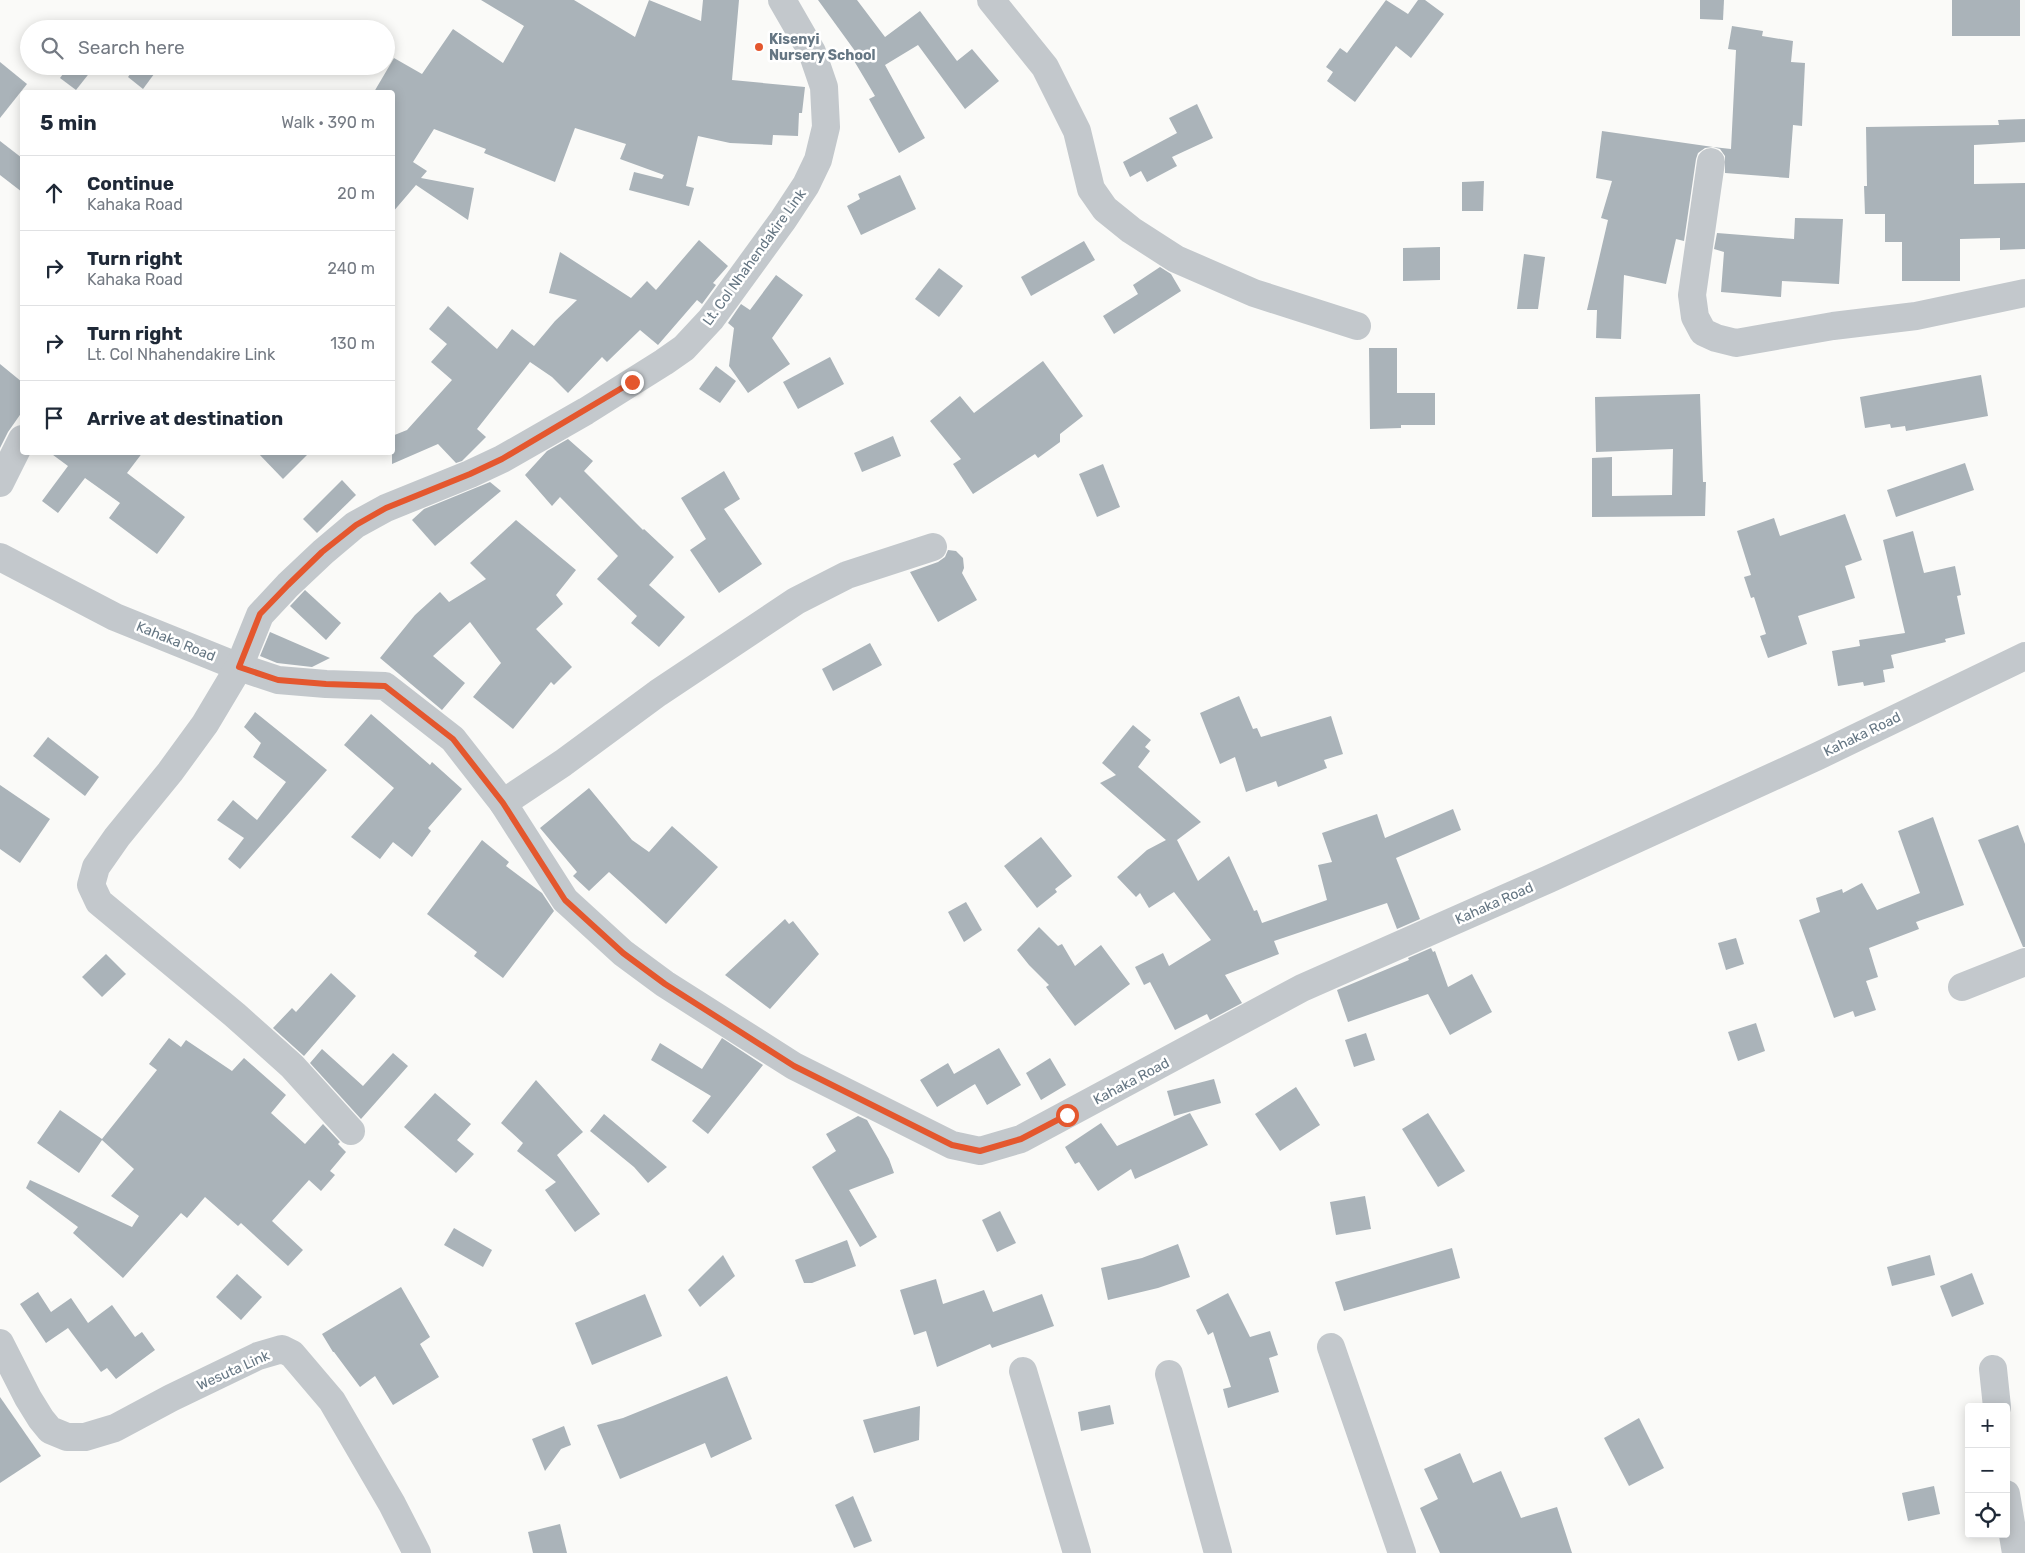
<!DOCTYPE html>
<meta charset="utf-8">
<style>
body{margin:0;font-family:Rubik,sans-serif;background:#f2f2f3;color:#1f2937}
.controls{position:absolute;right:15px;bottom:15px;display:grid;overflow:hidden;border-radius:5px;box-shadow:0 2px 12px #0003}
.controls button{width:45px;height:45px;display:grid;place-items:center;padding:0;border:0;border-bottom:1px solid #e0e1e3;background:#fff;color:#1f2937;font:25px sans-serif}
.stop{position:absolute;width:15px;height:15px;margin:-11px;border:4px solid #e4572e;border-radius:50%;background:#fff}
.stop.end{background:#e4572e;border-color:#fff;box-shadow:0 1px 5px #0008}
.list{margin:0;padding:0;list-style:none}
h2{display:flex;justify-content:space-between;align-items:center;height:65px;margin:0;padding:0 20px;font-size:21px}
h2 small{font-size:16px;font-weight:400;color:#747a83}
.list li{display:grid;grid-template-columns:32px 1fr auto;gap:15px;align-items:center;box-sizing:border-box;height:75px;padding:0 20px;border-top:1px solid #e0e1e3}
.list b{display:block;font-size:19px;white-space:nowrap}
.list p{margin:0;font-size:16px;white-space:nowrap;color:#747a83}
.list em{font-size:16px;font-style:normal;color:#747a83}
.icon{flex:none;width:28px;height:28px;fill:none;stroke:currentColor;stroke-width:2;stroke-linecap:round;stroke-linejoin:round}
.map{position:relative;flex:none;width:2025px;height:1553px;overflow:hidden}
.search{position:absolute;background:#fff;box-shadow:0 2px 12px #0003;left:20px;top:20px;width:375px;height:55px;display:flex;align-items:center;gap:12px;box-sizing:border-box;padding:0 18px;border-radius:28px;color:#747a83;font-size:19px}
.panel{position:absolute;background:#fff;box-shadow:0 2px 12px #0003;left:20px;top:90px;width:375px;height:365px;border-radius:5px}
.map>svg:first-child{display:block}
.building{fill:#aab3b9}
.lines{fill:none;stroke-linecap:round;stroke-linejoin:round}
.minor{stroke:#c3c8cc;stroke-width:28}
.route{stroke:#e4572e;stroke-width:6}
.poi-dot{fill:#e4572e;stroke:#fff;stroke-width:2}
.labels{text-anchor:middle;stroke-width:5;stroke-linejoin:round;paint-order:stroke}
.poi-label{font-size:14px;font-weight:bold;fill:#657683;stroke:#fff;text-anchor:start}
.street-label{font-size:14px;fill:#657683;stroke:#fff}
</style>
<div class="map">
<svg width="2025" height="1553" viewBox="0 0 2025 1553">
<rect width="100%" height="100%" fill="#fafaf8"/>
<!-- building -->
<g class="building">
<path d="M 481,0 L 574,0 L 635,37 L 649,0 L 701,21 L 703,0 L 739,0 L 732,80 L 805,87 L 802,113 L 799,113 L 798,136 L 773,135 L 772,145 L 730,143 L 698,136 L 686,186 L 694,188 L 689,206 L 629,190 L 634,172 L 662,179 L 664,175 L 620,159 L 626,144 L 575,128 L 555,182 L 484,153 L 486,149 L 434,129 L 413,162 L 427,171 L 421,178 L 474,188 L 468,220 L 416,185 L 392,213 L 392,92 L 374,92 L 394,58 L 422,74 L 453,29 L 503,63 L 524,26 Z"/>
<path d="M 818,0 L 857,0 L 885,37 L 920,11 L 957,61 L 972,49 L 999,81 L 965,109 L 918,45 L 885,65 L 925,138 L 899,153 L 869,99 L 875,96 L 850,54 L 855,51 Z"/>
<path d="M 1386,0 L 1408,14 L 1418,0 L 1425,0 L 1444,14 L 1411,58 L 1396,46 L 1355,102 L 1327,81 L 1333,72 L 1326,67 L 1340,48 L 1347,53 Z"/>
<path d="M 1700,0 L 1724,0 L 1723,20 L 1700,19 Z"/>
<rect x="1952" y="0" width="68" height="36"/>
<path d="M 173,20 L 185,29 L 166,29 Z"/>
<path d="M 1732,26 L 1763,31 L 1762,36 L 1793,41 L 1791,62 L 1805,63 L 1802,126 L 1793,125 L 1789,178 L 1725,173 L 1725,156 L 1720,149 L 1713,147 L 1731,149 L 1736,50 L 1728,49 Z"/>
<path d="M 0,62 L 27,84 L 0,118 Z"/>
<path d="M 69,66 L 95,66 L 76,90 L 60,78 Z"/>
<path d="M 136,66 L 160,66 L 143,89 L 128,77 Z"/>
<path d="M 1197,104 L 1213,138 L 1172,157 L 1177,166 L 1147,182 L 1141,171 L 1130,177 L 1123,162 L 1177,133 L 1169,118 Z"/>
<path d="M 2025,119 L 2025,142 L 1974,145 L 1974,184 L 2025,183 L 2025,249 L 2000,250 L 2000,238 L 1960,239 L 1960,281 L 1902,281 L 1902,242 L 1885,242 L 1885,214 L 1865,214 L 1864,186 L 1867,186 L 1866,127 L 1999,125 L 1998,120 Z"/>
<path d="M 1602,131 L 1713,147 L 1705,148 L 1698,153 L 1696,159 L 1684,241 L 1676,239 L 1666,284 L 1624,275 L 1621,339 L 1596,338 L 1597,310 L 1587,310 L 1608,220 L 1601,218 L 1612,181 L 1596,178 Z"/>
<path d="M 0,141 L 22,158 L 22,192 L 0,175 Z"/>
<path d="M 900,175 L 916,209 L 861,235 L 847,206 L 860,199 L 858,194 Z"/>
<path d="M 1484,181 L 1483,211 L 1462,211 L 1462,182 Z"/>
<path d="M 1795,218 L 1843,219 L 1839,284 L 1782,281 L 1781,297 L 1721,292 L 1724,252 L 1714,249 L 1717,233 L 1794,239 Z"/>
<path d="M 699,240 L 728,266 L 713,283 L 716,285 L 702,304 L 697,300 L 658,345 L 640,330 L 607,362 L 602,357 L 568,393 L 552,377 L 530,362 L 477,429 L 486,437 L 462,461 L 456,463 L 438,444 L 392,464 L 392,436 L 407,430 L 452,380 L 431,362 L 447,344 L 429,329 L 448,306 L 497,349 L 512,329 L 534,346 L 555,321 L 577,300 L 549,293 L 560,252 L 631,298 L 647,281 L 656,290 Z"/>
<path d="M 1084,241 L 1095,260 L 1031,296 L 1021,277 Z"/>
<path d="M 1440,247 L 1440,280 L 1403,281 L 1403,248 Z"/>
<path d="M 1524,254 L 1545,257 L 1538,309 L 1517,309 Z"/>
<path d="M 1160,267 L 1171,274 L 1181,291 L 1114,334 L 1103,316 L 1138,294 L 1133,285 Z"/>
<path d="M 939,268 L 963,286 L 939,317 L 915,299 Z"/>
<path d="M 776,275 L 803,295 L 772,338 L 790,364 L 748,393 L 729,366 L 734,328 L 728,323 L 741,304 L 750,310 Z"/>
<path d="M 1369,348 L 1397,348 L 1397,393 L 1435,393 L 1435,425 L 1401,425 L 1401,428 L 1370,429 Z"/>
<path d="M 830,357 L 844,384 L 798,409 L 783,382 Z"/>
<path d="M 1043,361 L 1083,416 L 1060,434 L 1060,442 L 1038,458 L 1035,454 L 973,494 L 953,464 L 961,459 L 930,421 L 960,396 L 974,413 Z"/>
<path d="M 0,364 L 22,382 L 22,412 L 8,432 L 0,448 Z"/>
<path d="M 716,366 L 736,381 L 720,403 L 699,389 Z"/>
<path d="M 1981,375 L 1988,416 L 1906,431 L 1905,426 L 1891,428 L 1890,424 L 1865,428 L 1860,397 Z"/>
<path d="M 1700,394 L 1703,482 L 1706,482 L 1705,516 L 1592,517 L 1592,458 L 1612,457 L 1612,496 L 1672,495 L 1673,449 L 1596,452 L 1595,397 Z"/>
<path d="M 893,436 L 901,456 L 862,472 L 854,453 Z"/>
<path d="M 568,439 L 593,461 L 584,471 L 643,530 L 644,529 L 674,557 L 649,585 L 685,617 L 659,647 L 631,623 L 637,616 L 597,579 L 618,556 L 560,497 L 552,506 L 525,475 L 547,451 Z"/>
<path d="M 49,452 L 143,452 L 127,473 L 185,517 L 157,554 L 109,518 L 120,503 L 85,478 L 58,513 L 42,501 L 68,466 Z"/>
<path d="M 257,452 L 310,452 L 283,479 Z"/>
<path d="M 1965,463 L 1974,490 L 1896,517 L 1887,490 Z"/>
<path d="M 1103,464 L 1120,507 L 1097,517 L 1079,474 Z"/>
<path d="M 724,471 L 740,499 L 724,509 L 762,564 L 719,593 L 690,550 L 706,539 L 681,498 Z"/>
<path d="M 342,480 L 356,495 L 317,533 L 303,519 Z"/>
<path d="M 490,482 L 501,491 L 435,546 L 412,520 L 424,509 Z"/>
<path d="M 1845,514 L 1862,560 L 1845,566 L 1855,598 L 1798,616 L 1807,644 L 1768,658 L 1760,636 L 1766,634 L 1754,597 L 1751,598 L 1744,577 L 1751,575 L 1737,531 L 1774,518 L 1780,536 Z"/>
<path d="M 516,520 L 576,570 L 556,595 L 563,604 L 536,629 L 572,667 L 554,685 L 551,682 L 513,729 L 473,697 L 501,663 L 470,622 L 433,656 L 465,683 L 442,710 L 380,658 L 415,615 L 440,592 L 449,602 L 486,579 L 470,563 Z"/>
<path d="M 1913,531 L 1924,573 L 1955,566 L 1961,595 L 1957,596 L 1965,634 L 1945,639 L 1946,642 L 1891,655 L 1894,668 L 1883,670 L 1885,682 L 1864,686 L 1863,682 L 1838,686 L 1832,651 L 1860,646 L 1859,640 L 1905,633 L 1883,540 Z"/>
<path d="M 948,550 L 956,551 L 963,558 L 964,568 L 962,573 L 977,600 L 938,622 L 910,572 L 938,562 L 945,557 Z"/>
<path d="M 305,590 L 341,623 L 326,640 L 290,606 Z"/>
<path d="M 270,632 L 330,658 L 312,667 L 277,663 L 260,656 Z"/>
<path d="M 870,643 L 882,665 L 833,691 L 822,669 Z"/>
<path d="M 1239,696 L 1253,729 L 1257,728 L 1261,737 L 1331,716 L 1343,754 L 1324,760 L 1327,768 L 1278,787 L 1276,781 L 1246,792 L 1235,757 L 1220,764 L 1200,713 Z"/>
<path d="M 255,712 L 327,770 L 240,869 L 228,859 L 244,838 L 217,820 L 233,800 L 257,820 L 286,782 L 253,757 L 261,743 L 244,727 Z"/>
<path d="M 371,714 L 430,765 L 432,762 L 462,789 L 428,828 L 431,831 L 412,857 L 393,842 L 380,859 L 351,837 L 394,788 L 344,745 Z"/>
<path d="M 1133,725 L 1151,740 L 1145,747 L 1150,751 L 1138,767 L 1201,822 L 1177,840 L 1198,881 L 1229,856 L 1254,911 L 1257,910 L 1262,923 L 1327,900 L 1318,865 L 1332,862 L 1322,833 L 1377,814 L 1385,838 L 1453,809 L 1461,830 L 1396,858 L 1420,919 L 1397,929 L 1387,903 L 1274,941 L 1279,954 L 1225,975 L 1242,1003 L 1210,1020 L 1207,1014 L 1175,1030 L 1150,982 L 1144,985 L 1135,967 L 1163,953 L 1169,966 L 1211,940 L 1174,892 L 1149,908 L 1140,893 L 1136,897 L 1117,877 L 1147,850 L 1166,840 L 1100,783 L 1116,775 L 1102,763 Z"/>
<path d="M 48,737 L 99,777 L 85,796 L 33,756 Z"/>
<path d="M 0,785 L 50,819 L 20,863 L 0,849 Z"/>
<path d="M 589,788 L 632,840 L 649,852 L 672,826 L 718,867 L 666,924 L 609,872 L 589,891 L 573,876 L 577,872 L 540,828 Z"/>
<path d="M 1933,817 L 1964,905 L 1916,922 L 1919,929 L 1869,948 L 1878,977 L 1866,981 L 1876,1010 L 1855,1017 L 1853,1011 L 1834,1018 L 1799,920 L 1820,912 L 1816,898 L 1842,889 L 1843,893 L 1862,883 L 1877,910 L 1920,893 L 1898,831 Z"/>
<path d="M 2018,825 L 2025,844 L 2025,947 L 2023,947 L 1978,840 Z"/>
<path d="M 1041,837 L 1072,876 L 1055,889 L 1057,892 L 1037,908 L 1004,866 Z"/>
<path d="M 482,840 L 509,862 L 506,866 L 542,893 L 554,911 L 503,978 L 474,956 L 477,952 L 427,914 Z"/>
<path d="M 966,902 L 982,930 L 964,942 L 948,912 Z"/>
<path d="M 785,919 L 789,924 L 793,921 L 819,954 L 770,1009 L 725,975 Z"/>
<path d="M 1039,927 L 1058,946 L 1062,944 L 1075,966 L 1101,945 L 1130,984 L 1075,1026 L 1046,987 L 1049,985 L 1029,965 L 1017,950 Z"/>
<path d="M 1736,938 L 1744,964 L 1726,970 L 1718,943 Z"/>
<path d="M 1431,948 L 1433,952 L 1435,951 L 1448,987 L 1472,974 L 1492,1012 L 1450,1035 L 1428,994 L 1348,1022 L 1337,990 L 1409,960 L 1408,958 Z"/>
<path d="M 106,954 L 126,974 L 102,997 L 82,977 Z"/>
<path d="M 331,973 L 356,996 L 304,1056 L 273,1028 L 292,1008 L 296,1012 Z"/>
<path d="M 1756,1023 L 1765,1051 L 1738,1061 L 1728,1032 Z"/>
<path d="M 1366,1033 L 1375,1060 L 1354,1067 L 1345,1040 Z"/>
<path d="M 169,1038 L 181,1047 L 186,1040 L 232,1071 L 244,1058 L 286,1095 L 271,1113 L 305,1144 L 323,1124 L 340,1142 L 338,1144 L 346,1152 L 330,1171 L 335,1175 L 321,1191 L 309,1180 L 272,1221 L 303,1250 L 288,1266 L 241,1223 L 238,1226 L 205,1197 L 187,1218 L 181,1213 L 123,1278 L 73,1233 L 78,1227 L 26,1188 L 30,1180 L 132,1227 L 139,1216 L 111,1196 L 134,1169 L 102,1140 L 79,1173 L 37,1143 L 60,1110 L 102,1139 L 157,1070 L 149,1064 Z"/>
<path d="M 722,1038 L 763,1065 L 708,1134 L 692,1121 L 711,1096 L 651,1060 L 660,1043 L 702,1069 Z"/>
<path d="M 999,1048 L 1021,1085 L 987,1105 L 975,1084 L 937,1107 L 920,1080 L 948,1063 L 954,1074 Z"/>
<path d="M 322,1049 L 363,1086 L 393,1053 L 408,1066 L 361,1119 L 310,1063 Z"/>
<path d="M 1050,1058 L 1066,1085 L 1041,1100 L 1026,1073 Z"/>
<path d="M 1214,1079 L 1221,1103 L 1174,1116 L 1167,1091 Z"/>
<path d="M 536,1080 L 583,1132 L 557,1155 L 600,1214 L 575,1232 L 545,1190 L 556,1182 L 517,1151 L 523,1143 L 501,1123 Z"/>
<path d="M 1296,1087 L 1320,1125 L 1280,1151 L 1255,1114 Z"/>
<path d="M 435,1093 L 471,1124 L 457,1140 L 474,1154 L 456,1173 L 404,1127 Z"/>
<path d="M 1190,1113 L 1208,1145 L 1135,1179 L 1131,1169 L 1098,1191 L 1079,1162 L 1075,1164 L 1065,1147 L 1101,1123 L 1117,1146 Z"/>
<path d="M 1428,1113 L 1465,1171 L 1438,1187 L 1402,1129 Z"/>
<path d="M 604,1114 L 667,1167 L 648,1183 L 634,1167 L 590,1131 Z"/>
<path d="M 858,1116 L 867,1120 L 889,1159 L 894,1173 L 849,1190 L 877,1237 L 860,1247 L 812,1167 L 836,1151 L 826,1134 Z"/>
<path d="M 1365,1196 L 1371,1229 L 1336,1235 L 1330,1202 Z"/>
<path d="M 1000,1211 L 1016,1243 L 997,1252 L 982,1220 Z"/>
<path d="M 454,1228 L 492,1250 L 483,1267 L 444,1245 Z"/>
<path d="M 847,1240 L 856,1266 L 812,1283 L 804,1283 L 795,1260 Z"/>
<path d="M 1178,1244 L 1190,1277 L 1158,1288 L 1108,1300 L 1101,1268 L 1142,1258 Z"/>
<path d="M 1452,1248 L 1460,1278 L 1344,1311 L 1335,1282 Z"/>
<path d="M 723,1255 L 735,1276 L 700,1307 L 688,1290 Z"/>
<path d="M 1930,1255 L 1935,1275 L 1892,1286 L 1887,1267 Z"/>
<path d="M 1972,1273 L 1984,1304 L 1952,1317 L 1940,1286 Z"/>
<path d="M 237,1274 L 262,1297 L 241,1320 L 216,1297 Z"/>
<path d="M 936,1279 L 943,1304 L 984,1290 L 993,1312 L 1042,1294 L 1054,1326 L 992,1348 L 990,1344 L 937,1367 L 926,1331 L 914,1335 L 900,1290 Z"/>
<path d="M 401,1287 L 430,1337 L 420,1344 L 439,1377 L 393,1405 L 375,1376 L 360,1387 L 334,1352 L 333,1352 L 322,1334 Z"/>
<path d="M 38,1292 L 51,1312 L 71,1298 L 88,1323 L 112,1305 L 135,1337 L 142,1332 L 155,1350 L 116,1379 L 107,1368 L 101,1372 L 68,1328 L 46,1343 L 20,1304 Z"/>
<path d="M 1228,1293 L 1250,1337 L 1270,1331 L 1278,1355 L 1269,1358 L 1279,1392 L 1228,1408 L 1223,1389 L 1231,1387 L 1213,1332 L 1208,1335 L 1196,1310 Z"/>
<path d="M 645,1294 L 662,1336 L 592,1365 L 575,1323 Z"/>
<path d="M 727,1376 L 752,1439 L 711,1458 L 705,1443 L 620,1479 L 597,1425 L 623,1418 Z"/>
<path d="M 0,1397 L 41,1456 L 0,1483 Z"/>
<path d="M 1110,1405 L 1114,1424 L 1081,1431 L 1078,1412 Z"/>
<path d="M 920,1406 L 919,1440 L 874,1453 L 863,1420 Z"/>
<path d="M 1639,1418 L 1664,1468 L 1629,1486 L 1604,1438 Z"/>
<path d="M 564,1426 L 571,1445 L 561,1449 L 545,1471 L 532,1439 Z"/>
<path d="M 1460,1453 L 1473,1483 L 1501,1471 L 1521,1518 L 1557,1507 L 1572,1553 L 1440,1553 L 1420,1508 L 1438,1499 L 1424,1469 Z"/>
<path d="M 1934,1486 L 1940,1514 L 1908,1521 L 1902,1493 Z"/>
<path d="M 853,1496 L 872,1541 L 854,1548 L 835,1505 Z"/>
<path d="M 560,1524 L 567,1553 L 533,1553 L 528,1532 Z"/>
</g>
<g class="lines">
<!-- minor -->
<g class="minor">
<path d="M 991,0 L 1045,67 L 1077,131 L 1091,189 L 1105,209 L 1131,230 L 1176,259 L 1254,293 L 1357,326"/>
<path d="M 1711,162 L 1692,295 L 1695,317 L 1703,332 L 1716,338 L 1736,343 L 1833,326 L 1916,316 L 2025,293"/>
<path d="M 0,483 L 22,439"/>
<path d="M 0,557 L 115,617 L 239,667 L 278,680 L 326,684 L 385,686 L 453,739 L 503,803 L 565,900 L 623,953 L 665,984 L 794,1066 L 952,1145 L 980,1151 L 1021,1139 L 1302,988 L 1549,879 L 1818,756 L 2025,656"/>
<path d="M 503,803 L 563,763 L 658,693 L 796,601 L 847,575 L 933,547"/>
<path d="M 1962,987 L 2025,962"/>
<path d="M 351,1131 L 292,1066 L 235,1015 L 99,902 L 91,885 L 96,867 L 117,837 L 170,772 L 205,724 L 239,667 L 260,615 L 288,585 L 323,552 L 355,525 L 386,508 L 470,474 L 502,459 L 586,411 L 664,362 L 684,348 L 711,319 L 783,220 L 806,185 L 818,160 L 826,127 L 824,87 L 812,52 L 782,0"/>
<path d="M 0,1343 L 28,1398 L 41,1419 L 50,1430 L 67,1437 L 85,1437 L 115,1428 L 171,1398 L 258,1356 L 282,1349 L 292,1354 L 332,1401 L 392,1504 L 417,1553"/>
<path d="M 1331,1347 L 1402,1553"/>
<path d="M 1993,1369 L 1997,1407"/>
<path d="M 1023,1371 L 1077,1553"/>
<path d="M 1169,1374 L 1218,1553"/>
<path d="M 2006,1494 L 2016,1553"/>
</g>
</g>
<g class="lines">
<!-- route -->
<path class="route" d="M 632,382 L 502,459 L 470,474 L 386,508 L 356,525 L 322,552 L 288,585 L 260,614 L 239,667 L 278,680 L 326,684 L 385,686 L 453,739 L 503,803 L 565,900 L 623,953 L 665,984 L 794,1066 L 952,1145 L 980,1151 L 1021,1139 L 1067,1115"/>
</g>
<!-- markers -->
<circle class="poi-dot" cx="759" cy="47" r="5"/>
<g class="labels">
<!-- poi labels -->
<g class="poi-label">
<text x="769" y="44">Kisenyi<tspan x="769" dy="16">Nursery School</tspan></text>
</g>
<!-- street labels -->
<g class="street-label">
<text transform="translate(754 257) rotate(-54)" y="5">Lt. Col Nhahendakire Link</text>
<text transform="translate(176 641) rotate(22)" y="5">Kahaka Road</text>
<text transform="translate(1862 734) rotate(-26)" y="5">Kahaka Road</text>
<text transform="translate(1494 903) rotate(-24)" y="5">Kahaka Road</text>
<text transform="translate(1131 1081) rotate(-28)" y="5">Kahaka Road</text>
<text transform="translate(233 1370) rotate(-24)" y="5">Wesuta Link</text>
</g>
</g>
</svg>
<div class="controls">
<button>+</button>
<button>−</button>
<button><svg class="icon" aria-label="locate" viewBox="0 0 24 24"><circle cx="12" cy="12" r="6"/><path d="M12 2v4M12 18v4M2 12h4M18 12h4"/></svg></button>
</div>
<div class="stop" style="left:1067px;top:1115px"></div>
<div class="stop end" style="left:632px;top:382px"></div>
<div class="search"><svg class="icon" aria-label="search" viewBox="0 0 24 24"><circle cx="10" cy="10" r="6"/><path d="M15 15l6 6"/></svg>Search here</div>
<section class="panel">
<h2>5 min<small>Walk · 390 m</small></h2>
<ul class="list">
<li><svg class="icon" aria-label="ahead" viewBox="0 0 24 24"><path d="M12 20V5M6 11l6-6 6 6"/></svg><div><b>Continue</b><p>Kahaka Road</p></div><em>20 m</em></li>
<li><svg class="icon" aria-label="right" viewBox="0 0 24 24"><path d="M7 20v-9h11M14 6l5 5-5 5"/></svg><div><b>Turn right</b><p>Kahaka Road</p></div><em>240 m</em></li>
<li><svg class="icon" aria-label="right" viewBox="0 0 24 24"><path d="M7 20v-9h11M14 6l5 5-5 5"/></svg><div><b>Turn right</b><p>Lt. Col Nhahendakire Link</p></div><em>130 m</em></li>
<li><svg class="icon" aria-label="arrive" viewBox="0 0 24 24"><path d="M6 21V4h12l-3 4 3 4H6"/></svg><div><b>Arrive at destination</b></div></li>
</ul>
</section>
</div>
